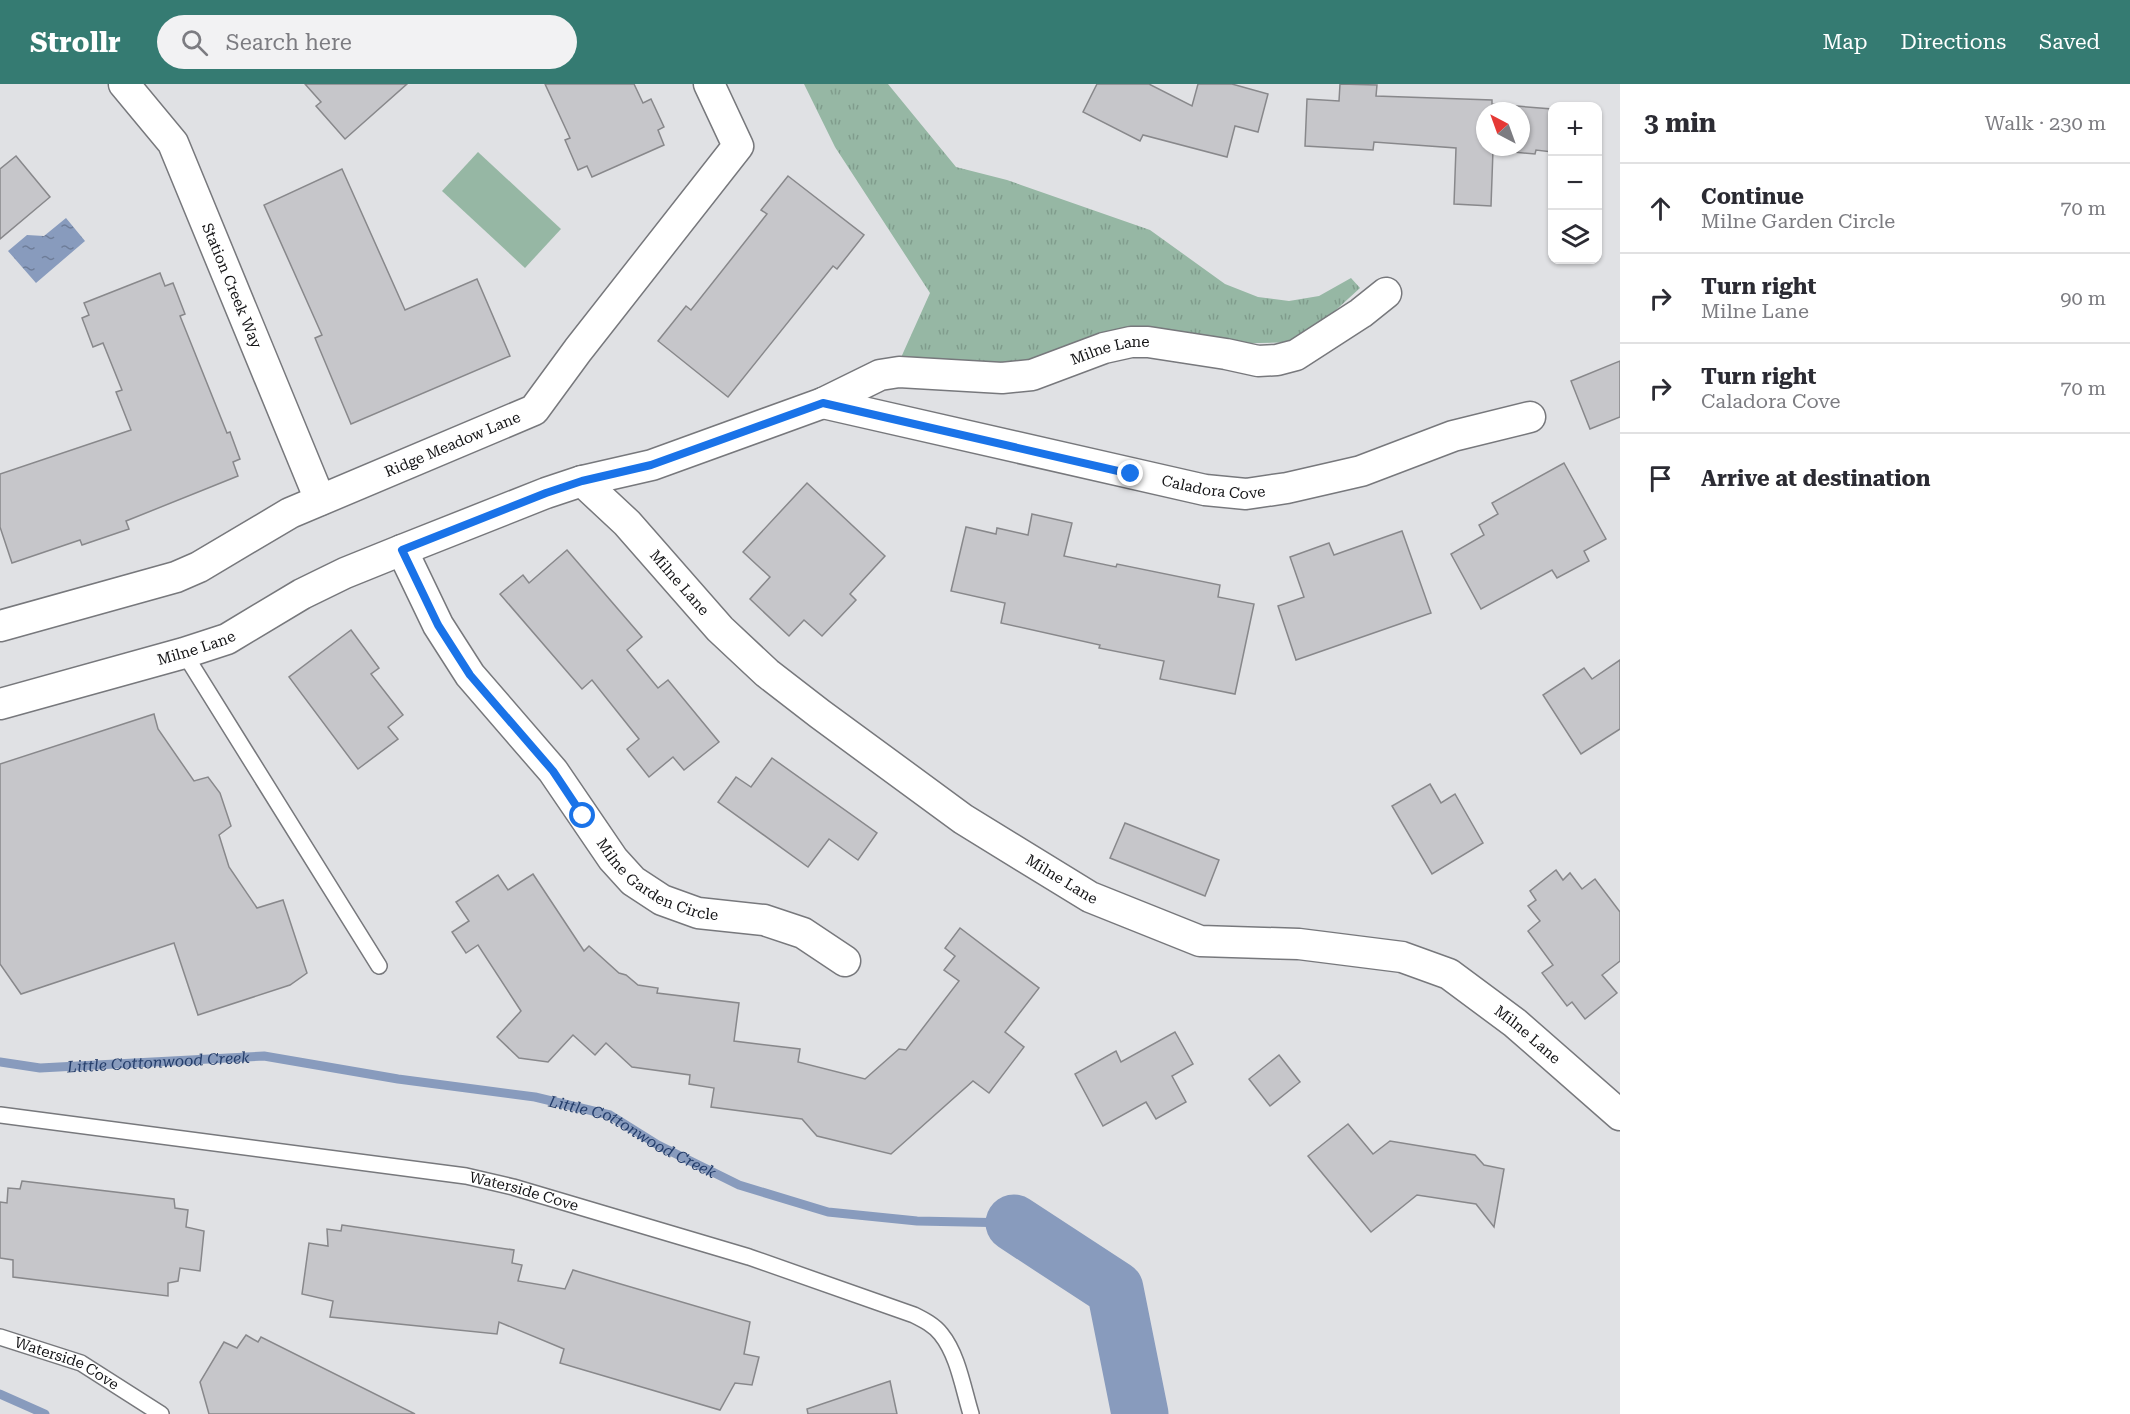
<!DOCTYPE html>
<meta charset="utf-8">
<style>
body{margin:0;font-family:"Roboto Serif",serif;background:#f2f2f3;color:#2b2b33}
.controls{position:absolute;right:18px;top:18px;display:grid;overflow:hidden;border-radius:12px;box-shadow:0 2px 4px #0004}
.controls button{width:54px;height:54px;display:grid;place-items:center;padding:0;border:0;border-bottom:2px solid #e1e1e2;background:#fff;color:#2b2b33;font:30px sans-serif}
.compass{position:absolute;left:1476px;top:18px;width:54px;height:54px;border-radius:50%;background:#fff;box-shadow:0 2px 4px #0004;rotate:319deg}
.stop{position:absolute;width:18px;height:18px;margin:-14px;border:4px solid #1a73e8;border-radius:50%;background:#fff}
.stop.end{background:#1a73e8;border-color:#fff;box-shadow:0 2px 6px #0008}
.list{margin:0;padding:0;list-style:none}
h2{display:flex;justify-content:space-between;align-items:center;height:78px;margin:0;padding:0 24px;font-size:26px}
h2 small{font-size:20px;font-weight:400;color:#7c7c81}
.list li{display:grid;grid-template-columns:39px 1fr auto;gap:18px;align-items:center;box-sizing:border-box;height:90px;padding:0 24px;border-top:2px solid #e1e1e2}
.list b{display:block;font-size:22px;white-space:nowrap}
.list p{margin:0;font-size:20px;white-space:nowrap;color:#7c7c81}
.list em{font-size:20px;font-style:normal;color:#7c7c81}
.icon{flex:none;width:33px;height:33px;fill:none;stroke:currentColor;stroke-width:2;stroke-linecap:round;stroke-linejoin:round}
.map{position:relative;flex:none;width:1620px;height:1330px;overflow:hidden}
header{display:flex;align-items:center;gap:36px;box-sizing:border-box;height:84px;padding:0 30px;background:#357b72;color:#fff}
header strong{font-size:28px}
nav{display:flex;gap:33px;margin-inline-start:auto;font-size:21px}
.search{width:420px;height:54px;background:#f2f2f3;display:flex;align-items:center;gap:15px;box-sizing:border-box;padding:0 21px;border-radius:33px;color:#7c7c81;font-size:22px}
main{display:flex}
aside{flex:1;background:#fff}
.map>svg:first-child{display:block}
.grass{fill:url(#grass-tufts)}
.pitch{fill:#96b7a4}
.water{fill:url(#water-ripples)}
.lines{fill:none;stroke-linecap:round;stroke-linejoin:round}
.stream{stroke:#889bbd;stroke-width:9}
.river{stroke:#889bbd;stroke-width:57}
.building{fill:#c6c6ca;stroke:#88888b;stroke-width:1.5;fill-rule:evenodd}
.service-casing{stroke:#77787c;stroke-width:18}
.minor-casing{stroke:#77787c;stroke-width:33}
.service{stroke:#fff;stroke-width:15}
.minor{stroke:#fff;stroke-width:30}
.route{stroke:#1a73e8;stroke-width:8}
.labels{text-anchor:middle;stroke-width:6;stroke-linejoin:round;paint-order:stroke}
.street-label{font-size:15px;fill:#141416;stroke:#fff}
.water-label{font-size:16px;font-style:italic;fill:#253e6b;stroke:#fff}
</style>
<header>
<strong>Strollr</strong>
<div class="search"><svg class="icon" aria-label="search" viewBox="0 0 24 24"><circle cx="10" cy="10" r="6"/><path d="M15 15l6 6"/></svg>Search here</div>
<nav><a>Map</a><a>Directions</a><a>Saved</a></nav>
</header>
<main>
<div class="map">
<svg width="1620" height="1330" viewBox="0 0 1620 1330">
<defs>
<pattern id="grass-tufts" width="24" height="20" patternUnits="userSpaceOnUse" patternTransform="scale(1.5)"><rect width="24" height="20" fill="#96b7a4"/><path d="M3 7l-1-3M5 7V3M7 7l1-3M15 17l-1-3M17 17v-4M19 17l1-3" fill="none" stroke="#809c8c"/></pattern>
<pattern id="water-ripples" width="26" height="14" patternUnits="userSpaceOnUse" patternTransform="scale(1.5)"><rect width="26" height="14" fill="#889bbd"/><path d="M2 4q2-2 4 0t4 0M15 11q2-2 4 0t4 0" fill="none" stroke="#6e7d99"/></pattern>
</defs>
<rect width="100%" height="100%" fill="#e0e1e4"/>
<!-- grass -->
<path class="grass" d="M 804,0 L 888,0 L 956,83 L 1007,96 L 1150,146 L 1225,200 L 1258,213 L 1289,217 L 1319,212 L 1351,194 L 1360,204 L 1301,258 L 1210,260 L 1056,274 L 994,286 L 899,278 L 930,209 L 835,63 Z"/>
<!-- pitch -->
<path class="pitch" d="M 478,68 L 561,145 L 525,184 L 442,107 Z"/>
<!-- water -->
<path class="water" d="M 66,134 L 85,157 L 36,199 L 8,167 L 27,151 L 44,152 Z"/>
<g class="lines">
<!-- stream -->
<g class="stream">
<path id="s1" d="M 0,978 L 40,984 L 264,972 L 398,995 L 535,1013 L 610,1031 L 658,1061 L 739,1101 L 828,1128 L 917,1137 L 1014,1139"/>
<path d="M 0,1310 L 45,1330"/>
</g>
<!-- river -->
<path class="river" d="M 1014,1139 L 1115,1205 L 1140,1330"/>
</g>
<!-- building -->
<g class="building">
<path d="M 305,0 L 407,0 L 345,55 L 316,22 L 321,18 Z"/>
<path d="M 545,0 L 634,0 L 643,19 L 651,15 L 664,43 L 658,46 L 664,61 L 592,93 L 587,82 L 578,86 L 565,56 L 570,54 Z"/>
<path d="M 1097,0 L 1149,0 L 1192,22 L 1198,0 L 1232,0 L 1268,10 L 1258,48 L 1235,42 L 1227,73 L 1143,51 L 1140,57 L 1083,28 Z"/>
<path d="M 1340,0 L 1377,1 L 1376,12 L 1492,16 L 1492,20 L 1552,25 L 1552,68 L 1536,66 L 1535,70 L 1493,66 L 1491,122 L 1454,120 L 1456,64 L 1374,58 L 1373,66 L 1305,62 L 1307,15 L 1339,17 ZM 1485,27 L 1521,27 L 1521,63 L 1485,63 Z"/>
<path d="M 16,72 L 50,113 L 0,155 L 0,85 Z"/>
<path d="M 342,85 L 405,226 L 477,195 L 510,272 L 351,340 L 315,254 L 322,251 L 264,121 Z"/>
<path d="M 788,92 L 864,151 L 837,185 L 833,182 L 728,313 L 658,257 L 686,222 L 691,226 L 767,130 L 761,126 Z"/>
<path d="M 160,189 L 165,202 L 173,199 L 185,230 L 180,232 L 227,349 L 230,348 L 240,375 L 233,378 L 238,392 L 126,437 L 129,445 L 82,461 L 80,456 L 12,479 L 0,443 L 0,390 L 131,346 L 116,308 L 122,306 L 103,259 L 93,263 L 82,234 L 89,231 L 84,219 Z"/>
<path d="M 1620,277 L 1620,333 L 1590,345 L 1571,297 Z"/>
<path d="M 1564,379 L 1606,455 L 1584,467 L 1589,477 L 1557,494 L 1552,486 L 1481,525 L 1451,470 L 1484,451 L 1479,441 L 1498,430 L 1492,419 Z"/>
<path d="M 807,399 L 885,472 L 850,510 L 856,516 L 822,552 L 804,536 L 789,552 L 750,515 L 770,493 L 743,468 Z"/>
<path d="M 1032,430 L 1072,439 L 1064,472 L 1116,483 L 1117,480 L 1220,501 L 1218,513 L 1254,520 L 1235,610 L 1160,595 L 1164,577 L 1099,564 L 1100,561 L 1001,539 L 1005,519 L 951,507 L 966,443 L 996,450 L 997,444 L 1028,451 Z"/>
<path d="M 1402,447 L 1431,529 L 1296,576 L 1278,522 L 1304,513 L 1290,473 L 1329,459 L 1334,471 Z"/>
<path d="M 567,466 L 642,553 L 627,566 L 658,604 L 668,596 L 719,658 L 684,686 L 673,673 L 649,693 L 627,665 L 639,655 L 592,596 L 582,605 L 500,510 L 523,491 L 529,499 Z"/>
<path d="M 351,546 L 379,584 L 371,590 L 403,631 L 388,643 L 398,655 L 358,685 L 289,593 Z"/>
<path d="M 1620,576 L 1620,645 L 1581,670 L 1543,611 L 1584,584 L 1592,595 Z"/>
<path d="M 154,630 L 158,645 L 194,697 L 208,693 L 220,709 L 231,742 L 219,751 L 229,783 L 257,824 L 283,816 L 307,889 L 290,901 L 198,931 L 174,859 L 21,910 L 0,880 L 0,680 Z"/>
<path d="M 772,674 L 877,749 L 858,776 L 829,755 L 808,783 L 718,718 L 736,693 L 751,703 Z"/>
<path d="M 1430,700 L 1441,719 L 1455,710 L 1483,759 L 1432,790 L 1392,722 Z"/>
<path d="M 1125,739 L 1219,776 L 1205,812 L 1110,774 Z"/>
<path d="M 1556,786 L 1563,796 L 1570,789 L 1582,805 L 1595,795 L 1620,828 L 1620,877 L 1602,891 L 1617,909 L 1585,935 L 1572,918 L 1567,922 L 1542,889 L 1553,881 L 1528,847 L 1540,837 L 1528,822 L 1536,816 L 1530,807 Z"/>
<path d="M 533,790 L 584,867 L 589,862 L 619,889 L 626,891 L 638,901 L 658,904 L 657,909 L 739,919 L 734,957 L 800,965 L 798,978 L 865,995 L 899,965 L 906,966 L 959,897 L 944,886 L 955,872 L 945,864 L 960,844 L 1039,904 L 1005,948 L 1024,963 L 989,1009 L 973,997 L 891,1070 L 817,1052 L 802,1035 L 711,1023 L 714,1004 L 689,1000 L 690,991 L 632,983 L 606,959 L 595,971 L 573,951 L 548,978 L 519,974 L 497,953 L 521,927 L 478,861 L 466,869 L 452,848 L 469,837 L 456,818 L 498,791 L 508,806 Z"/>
<path d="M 1175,948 L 1193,980 L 1172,992 L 1186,1018 L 1156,1035 L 1146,1018 L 1103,1042 L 1075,990 L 1116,967 L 1121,978 Z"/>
<path d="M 1279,971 L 1300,998 L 1270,1022 L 1249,995 Z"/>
<path d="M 1348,1040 L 1373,1070 L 1390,1057 L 1475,1071 L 1484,1081 L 1504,1085 L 1494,1143 L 1476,1120 L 1417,1111 L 1371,1148 L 1308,1072 Z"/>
<path d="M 22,1097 L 174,1115 L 175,1124 L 188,1126 L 186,1143 L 204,1147 L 200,1187 L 180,1184 L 178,1197 L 168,1199 L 168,1212 L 13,1193 L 13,1176 L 0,1174 L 0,1118 L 7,1119 L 8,1104 L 20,1105 Z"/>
<path d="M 342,1141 L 514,1166 L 512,1179 L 522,1181 L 518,1197 L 565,1205 L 573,1186 L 750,1238 L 744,1270 L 759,1273 L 752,1301 L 735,1299 L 720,1326 L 560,1279 L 564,1265 L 499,1238 L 497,1250 L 330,1233 L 333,1217 L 302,1210 L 309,1159 L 328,1162 L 327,1145 L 341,1147 Z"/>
<path d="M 246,1251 L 258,1258 L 261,1253 L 415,1330 L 209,1330 L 200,1298 L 224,1258 L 237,1264 Z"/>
<path d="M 890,1297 L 897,1330 L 808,1330 L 807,1325 Z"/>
</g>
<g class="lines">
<defs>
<g id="service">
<path d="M 184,569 L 379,882"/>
<path id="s2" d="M 0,1031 L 466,1092 L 513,1103 L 749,1173 L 914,1231 C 924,1236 934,1241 941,1250 C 958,1271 963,1304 971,1330"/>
<path id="s3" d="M 0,1253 L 81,1279 L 161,1330"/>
</g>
<g id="minor">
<path id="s4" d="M 124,0 L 173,59 L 320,416"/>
<path id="s5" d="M 823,319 L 1205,406 L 1246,410 L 1287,404 L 1361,387 L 1453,352 L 1530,333"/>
<path id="s6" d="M 582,397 L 627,439 L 720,545 L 767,589 L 820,630 L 963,735 L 1090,813 L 1200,857 L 1299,860 L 1402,873 L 1449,890 L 1515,939 L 1620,1031"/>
<path id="s7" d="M 402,466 L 438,541 L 470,591 L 553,687 L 613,775 L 633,797 L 662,816 L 698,829 L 764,836 L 803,849 L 845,877"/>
<path id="s8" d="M 0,542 L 176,493 L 199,483 L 290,429 L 534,326 L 578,266 L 738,62 L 709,0"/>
<path id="s9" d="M 0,620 L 184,569 L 227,555 L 302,510 L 345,489 L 402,466 L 546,409 L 582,397 L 652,381 L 823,319 L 880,291 L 899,288 L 1002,294 L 1032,291 L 1104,264 L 1131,258 L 1148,258 L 1226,270 L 1258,277 L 1277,276 L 1296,271 L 1361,229 L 1386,209"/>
</g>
</defs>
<!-- service casing -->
<use href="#service" class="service-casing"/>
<!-- minor casing -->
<use href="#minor" class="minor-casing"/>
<!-- service -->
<use href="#service" class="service"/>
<!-- minor -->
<use href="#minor" class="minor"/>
</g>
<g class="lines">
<!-- route -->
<path class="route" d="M 583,732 L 553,687 L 470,591 L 438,541 L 402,466 L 546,409 L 582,397 L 651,381 L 823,319 L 1131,390"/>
</g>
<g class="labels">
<!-- street labels -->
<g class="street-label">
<text dy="5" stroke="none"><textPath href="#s4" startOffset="231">Station Creek Way</textPath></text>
<text dy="5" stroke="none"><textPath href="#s9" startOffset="1178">Milne Lane</textPath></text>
<text dy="5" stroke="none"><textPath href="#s8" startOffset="490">Ridge Meadow Lane</textPath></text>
<text dy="5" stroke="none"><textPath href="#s5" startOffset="400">Caladora Cove</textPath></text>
<text dy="5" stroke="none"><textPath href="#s6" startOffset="141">Milne Lane</textPath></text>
<text dy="5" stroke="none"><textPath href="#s9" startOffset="204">Milne Lane</textPath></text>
<text dy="5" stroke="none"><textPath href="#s7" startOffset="426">Milne Garden Circle</textPath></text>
<text dy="5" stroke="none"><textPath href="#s6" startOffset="627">Milne Lane</textPath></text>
<text dy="5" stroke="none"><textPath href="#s6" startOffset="1131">Milne Lane</textPath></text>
<text dy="5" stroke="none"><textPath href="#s2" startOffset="530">Waterside Cove</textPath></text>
<text dy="5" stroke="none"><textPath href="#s3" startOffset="72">Waterside Cove</textPath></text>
</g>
<!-- water labels -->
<g class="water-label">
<text dy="6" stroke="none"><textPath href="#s1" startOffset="159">Little Cottonwood Creek</textPath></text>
<text dy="6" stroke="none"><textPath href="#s1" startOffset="645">Little Cottonwood Creek</textPath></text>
</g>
</g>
</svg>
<div class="controls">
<button>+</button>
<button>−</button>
<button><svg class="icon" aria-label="layers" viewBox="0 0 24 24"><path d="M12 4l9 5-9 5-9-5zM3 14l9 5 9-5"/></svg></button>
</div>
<svg class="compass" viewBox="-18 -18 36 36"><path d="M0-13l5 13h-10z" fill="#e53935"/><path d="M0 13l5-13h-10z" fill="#7c7c81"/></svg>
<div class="stop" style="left:583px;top:732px"></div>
<div class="stop end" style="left:1131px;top:390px"></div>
</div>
<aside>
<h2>3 min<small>Walk · 230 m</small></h2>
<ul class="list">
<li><svg class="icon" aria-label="ahead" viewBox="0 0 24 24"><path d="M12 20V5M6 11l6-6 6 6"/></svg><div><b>Continue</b><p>Milne Garden Circle</p></div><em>70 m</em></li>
<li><svg class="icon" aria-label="right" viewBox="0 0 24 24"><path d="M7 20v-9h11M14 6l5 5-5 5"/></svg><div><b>Turn right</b><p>Milne Lane</p></div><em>90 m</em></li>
<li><svg class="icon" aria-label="right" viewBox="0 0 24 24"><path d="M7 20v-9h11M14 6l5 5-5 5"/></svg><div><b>Turn right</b><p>Caladora Cove</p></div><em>70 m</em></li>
<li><svg class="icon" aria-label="arrive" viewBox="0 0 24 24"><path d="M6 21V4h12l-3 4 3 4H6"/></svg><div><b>Arrive at destination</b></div></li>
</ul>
</aside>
</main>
